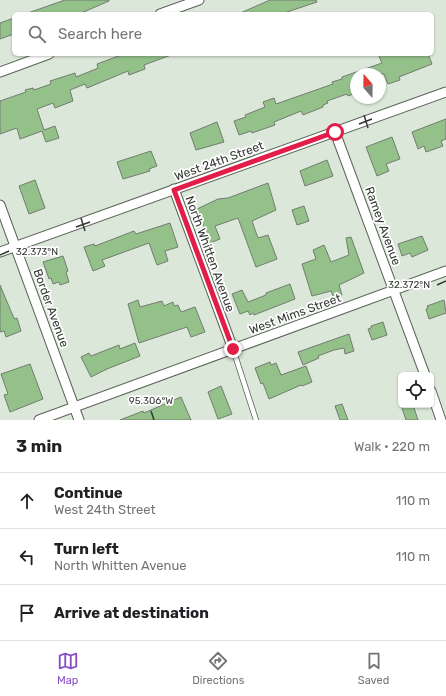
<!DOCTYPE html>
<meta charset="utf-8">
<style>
body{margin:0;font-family:Rubik,sans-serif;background:#f6f6f6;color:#202124}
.controls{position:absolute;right:12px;bottom:12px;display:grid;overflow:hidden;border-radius:6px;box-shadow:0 1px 3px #0004}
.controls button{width:36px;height:36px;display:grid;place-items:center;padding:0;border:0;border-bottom:1px solid #e0e0e0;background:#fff;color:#202124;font:20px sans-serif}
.compass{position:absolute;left:350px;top:68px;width:36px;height:36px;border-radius:50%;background:#fff;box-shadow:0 1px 3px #0004;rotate:340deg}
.stop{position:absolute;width:12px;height:12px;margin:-9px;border:3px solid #e11d48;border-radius:50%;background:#fff}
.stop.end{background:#e11d48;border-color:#fff;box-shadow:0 1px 4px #0008}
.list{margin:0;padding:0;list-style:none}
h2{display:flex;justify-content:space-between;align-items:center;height:52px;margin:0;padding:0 16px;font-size:17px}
h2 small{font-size:13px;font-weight:400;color:#757577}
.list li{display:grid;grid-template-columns:26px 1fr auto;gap:12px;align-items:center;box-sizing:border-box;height:56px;padding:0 16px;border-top:1px solid #e0e0e0}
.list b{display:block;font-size:15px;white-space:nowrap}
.list p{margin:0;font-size:13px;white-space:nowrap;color:#757577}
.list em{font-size:13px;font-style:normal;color:#757577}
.icon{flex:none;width:22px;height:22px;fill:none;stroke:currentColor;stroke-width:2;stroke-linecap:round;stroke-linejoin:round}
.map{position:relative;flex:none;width:446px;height:420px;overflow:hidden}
.search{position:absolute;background:#fff;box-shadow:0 1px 3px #0004;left:12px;right:12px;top:12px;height:44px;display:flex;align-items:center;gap:10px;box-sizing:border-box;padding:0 14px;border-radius:6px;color:#757577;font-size:15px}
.sheet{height:220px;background:#fff}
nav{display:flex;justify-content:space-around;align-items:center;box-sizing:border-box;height:56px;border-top:1px solid #e0e0e0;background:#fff;font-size:11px;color:#757577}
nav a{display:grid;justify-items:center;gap:2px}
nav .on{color:#854ec5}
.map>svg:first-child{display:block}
.building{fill:#94c08a;stroke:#727d70}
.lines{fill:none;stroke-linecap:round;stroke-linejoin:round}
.service-casing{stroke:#596256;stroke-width:6}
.minor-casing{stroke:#596256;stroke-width:11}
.service{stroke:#fff;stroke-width:4.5}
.minor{stroke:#fff;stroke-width:9}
.route{stroke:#e11d48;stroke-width:5}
.ticks{fill:none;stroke:#333832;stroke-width:1.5}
.labels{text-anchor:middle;stroke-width:3.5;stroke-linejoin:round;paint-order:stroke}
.street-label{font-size:12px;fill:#333832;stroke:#fff}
.ticks-label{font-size:10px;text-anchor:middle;fill:#333832;stroke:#fff;stroke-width:3.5;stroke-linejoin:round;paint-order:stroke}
</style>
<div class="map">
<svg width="446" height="420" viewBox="0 0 446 420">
<rect width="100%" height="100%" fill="#dbe7d9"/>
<!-- building -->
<g class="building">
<path d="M 65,0 L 109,0 L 109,1 L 79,14 L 25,14 Z"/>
<path d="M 270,0 L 316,0 L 317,2 L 281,14 L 238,14 Z"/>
<path d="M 14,18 L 14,34 L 0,39 L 0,23 Z"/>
<path d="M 124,54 L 171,55 L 144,65 L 145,69 L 129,75 L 128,71 L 87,88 L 85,84 L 70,90 L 73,101 L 55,108 L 53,103 L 37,109 L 44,130 L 55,126 L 59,138 L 46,142 L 42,131 L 20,139 L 17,128 L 0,134 L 0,101 L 26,92 L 25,90 L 33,88 L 34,90 L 51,84 L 50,81 L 75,73 L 76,77 L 96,69 L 98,68 L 97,64 Z"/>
<path d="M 378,54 L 428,54 L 432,64 L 399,77 L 400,80 L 388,84 L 384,74 L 356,74 L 356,93 L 348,96 L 347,94 L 327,101 L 328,103 L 323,105 L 323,107 L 303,115 L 301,111 L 274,122 L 275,125 L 252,133 L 251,131 L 239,135 L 234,121 L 246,117 L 245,115 L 265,107 L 263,102 L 274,98 L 276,104 L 333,84 L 332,82 L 342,79 L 342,77 L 382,63 Z"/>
<path d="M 446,119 L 446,139 L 441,141 L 443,146 L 426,152 L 424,146 L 418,149 L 412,132 Z"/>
<path d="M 217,122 L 224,142 L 196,150 L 190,133 Z"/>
<path d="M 392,137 L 400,159 L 386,164 L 389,171 L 377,176 L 366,147 Z"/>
<path d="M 151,151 L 157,166 L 149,169 L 150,171 L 123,179 L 117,162 Z"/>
<path d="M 327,160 L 333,176 L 305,186 L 300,171 Z"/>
<path d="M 35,180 L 45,208 L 29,214 L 19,186 Z"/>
<path d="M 268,183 L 276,210 L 252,221 L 258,238 L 268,235 L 277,259 L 256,267 L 238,218 L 215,226 L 220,239 L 210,243 L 197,209 L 218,199 L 228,198 Z"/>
<path d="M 304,206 L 309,221 L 297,225 L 292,210 Z"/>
<path d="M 170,223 L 178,247 L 165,251 L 168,261 L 157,265 L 149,243 L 102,260 L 105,266 L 93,271 L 84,247 L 94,244 L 95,246 L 134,231 L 136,234 Z"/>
<path d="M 422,236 L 428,250 L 412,257 L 410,253 L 402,256 L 398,244 Z"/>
<path d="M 351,237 L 364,273 L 339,285 L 342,295 L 334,298 L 331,291 L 312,296 L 302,264 L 316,259 L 313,250 L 324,245 L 331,262 L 349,255 L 346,238 Z"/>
<path d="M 63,256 L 68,271 L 66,272 L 69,282 L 60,285 L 59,282 L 53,284 L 51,278 L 49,279 L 43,262 Z"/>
<path d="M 290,284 L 295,299 L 254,315 L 253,313 L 250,315 L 248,311 L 240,314 L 232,294 L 242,290 L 248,302 L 266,295 L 266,293 Z"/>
<path d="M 0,285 L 13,316 L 15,319 L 17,318 L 21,331 L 6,337 L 4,331 L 0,332 Z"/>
<path d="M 138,300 L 140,307 L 162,301 L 164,306 L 173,302 L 174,306 L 178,305 L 181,312 L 195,307 L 205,332 L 191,337 L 187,327 L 139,343 L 128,304 Z"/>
<path d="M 444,300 L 446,313 L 429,319 L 426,309 L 428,308 L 427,306 Z"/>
<path d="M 383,322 L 387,335 L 372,340 L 368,329 L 371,328 L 371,326 Z"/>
<path d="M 349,334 L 354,351 L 345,354 L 344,348 L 334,350 L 318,356 L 319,358 L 303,365 L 298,352 Z"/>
<path d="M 135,343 L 140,356 L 107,369 L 91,377 L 81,357 L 89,353 L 91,356 L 119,345 L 120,349 Z"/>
<path d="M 270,362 L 271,365 L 276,363 L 281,375 L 306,366 L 312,382 L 302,386 L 301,385 L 269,399 L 263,383 L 261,384 L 255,368 Z"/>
<path d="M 30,364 L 43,399 L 10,412 L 4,395 L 8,394 L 1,374 Z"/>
<path d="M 221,386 L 232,414 L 218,419 L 208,392 Z"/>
<path d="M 181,397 L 191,420 L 120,420 L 143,411 L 144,413 Z"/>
<path d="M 342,404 L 348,420 L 340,420 L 335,406 Z"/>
<path d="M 401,405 L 413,405 L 418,420 L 406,420 Z"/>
</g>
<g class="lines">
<defs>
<path id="service" d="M 233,349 L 256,420"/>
<g id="minor">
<path d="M 160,14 L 199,0"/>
<path d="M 0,72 L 49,54"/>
<path d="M 335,132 L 425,375"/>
<path d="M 174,189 L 233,349"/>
<path d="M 0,205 L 79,420"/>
<path d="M 0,252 L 446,92"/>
<path d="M 431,391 L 441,420"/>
<path d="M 39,420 L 446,271"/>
</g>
</defs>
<!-- service casing -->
<use href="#service" class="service-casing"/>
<!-- minor casing -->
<use href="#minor" class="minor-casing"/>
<!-- service -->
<use href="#service" class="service"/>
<!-- minor -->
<use href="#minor" class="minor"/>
</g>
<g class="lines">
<!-- route -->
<path class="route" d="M 233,349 L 174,190 L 335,132"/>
</g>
<!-- ticks -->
<path class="ticks" d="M 364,115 L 368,128M 359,124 L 372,119M 81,218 L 85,231M 76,227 L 90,222M 0,255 L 9,251M 437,285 L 446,281M 151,411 L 154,420"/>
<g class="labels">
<!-- street labels -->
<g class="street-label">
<text transform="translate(219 161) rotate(-20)" y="4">West 24th Street</text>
<text transform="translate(383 226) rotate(70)" y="4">Ramey Avenue</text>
<text transform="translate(210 254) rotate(70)" y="4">North Whitten Avenue</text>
<text transform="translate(51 308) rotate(70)" y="4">Border Avenue</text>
<text transform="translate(295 314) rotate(-20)" y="4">West Mims Street</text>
</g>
</g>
<g class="ticks-label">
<text x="37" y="255">32.373°N</text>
<text x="409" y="288">32.372°N</text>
<text x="151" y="404">95.306°W</text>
</g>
</svg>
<div class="controls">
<button><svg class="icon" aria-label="locate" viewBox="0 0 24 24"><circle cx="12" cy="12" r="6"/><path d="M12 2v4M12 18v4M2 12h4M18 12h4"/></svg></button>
</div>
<svg class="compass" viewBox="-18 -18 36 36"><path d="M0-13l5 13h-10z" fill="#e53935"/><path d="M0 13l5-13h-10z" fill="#757577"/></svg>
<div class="stop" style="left:335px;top:132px"></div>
<div class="stop end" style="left:233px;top:349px"></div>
<div class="search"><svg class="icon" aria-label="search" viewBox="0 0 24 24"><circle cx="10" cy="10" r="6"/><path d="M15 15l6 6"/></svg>Search here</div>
</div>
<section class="sheet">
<h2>3 min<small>Walk · 220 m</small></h2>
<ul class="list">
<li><svg class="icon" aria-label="ahead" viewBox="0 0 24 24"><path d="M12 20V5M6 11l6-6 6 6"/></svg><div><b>Continue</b><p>West 24th Street</p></div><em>110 m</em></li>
<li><svg class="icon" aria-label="left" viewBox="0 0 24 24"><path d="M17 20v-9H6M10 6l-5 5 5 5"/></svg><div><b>Turn left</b><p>North Whitten Avenue</p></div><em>110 m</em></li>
<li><svg class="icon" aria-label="arrive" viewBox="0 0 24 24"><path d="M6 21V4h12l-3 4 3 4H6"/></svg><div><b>Arrive at destination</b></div></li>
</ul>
</section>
<nav>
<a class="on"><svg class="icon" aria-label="map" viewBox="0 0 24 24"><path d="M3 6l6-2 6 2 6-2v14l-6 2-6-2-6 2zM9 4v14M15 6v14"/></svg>Map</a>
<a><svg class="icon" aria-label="directions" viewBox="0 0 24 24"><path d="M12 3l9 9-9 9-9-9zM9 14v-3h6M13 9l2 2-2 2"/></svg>Directions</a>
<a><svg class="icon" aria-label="saved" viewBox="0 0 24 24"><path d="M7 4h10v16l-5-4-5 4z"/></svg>Saved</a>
</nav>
